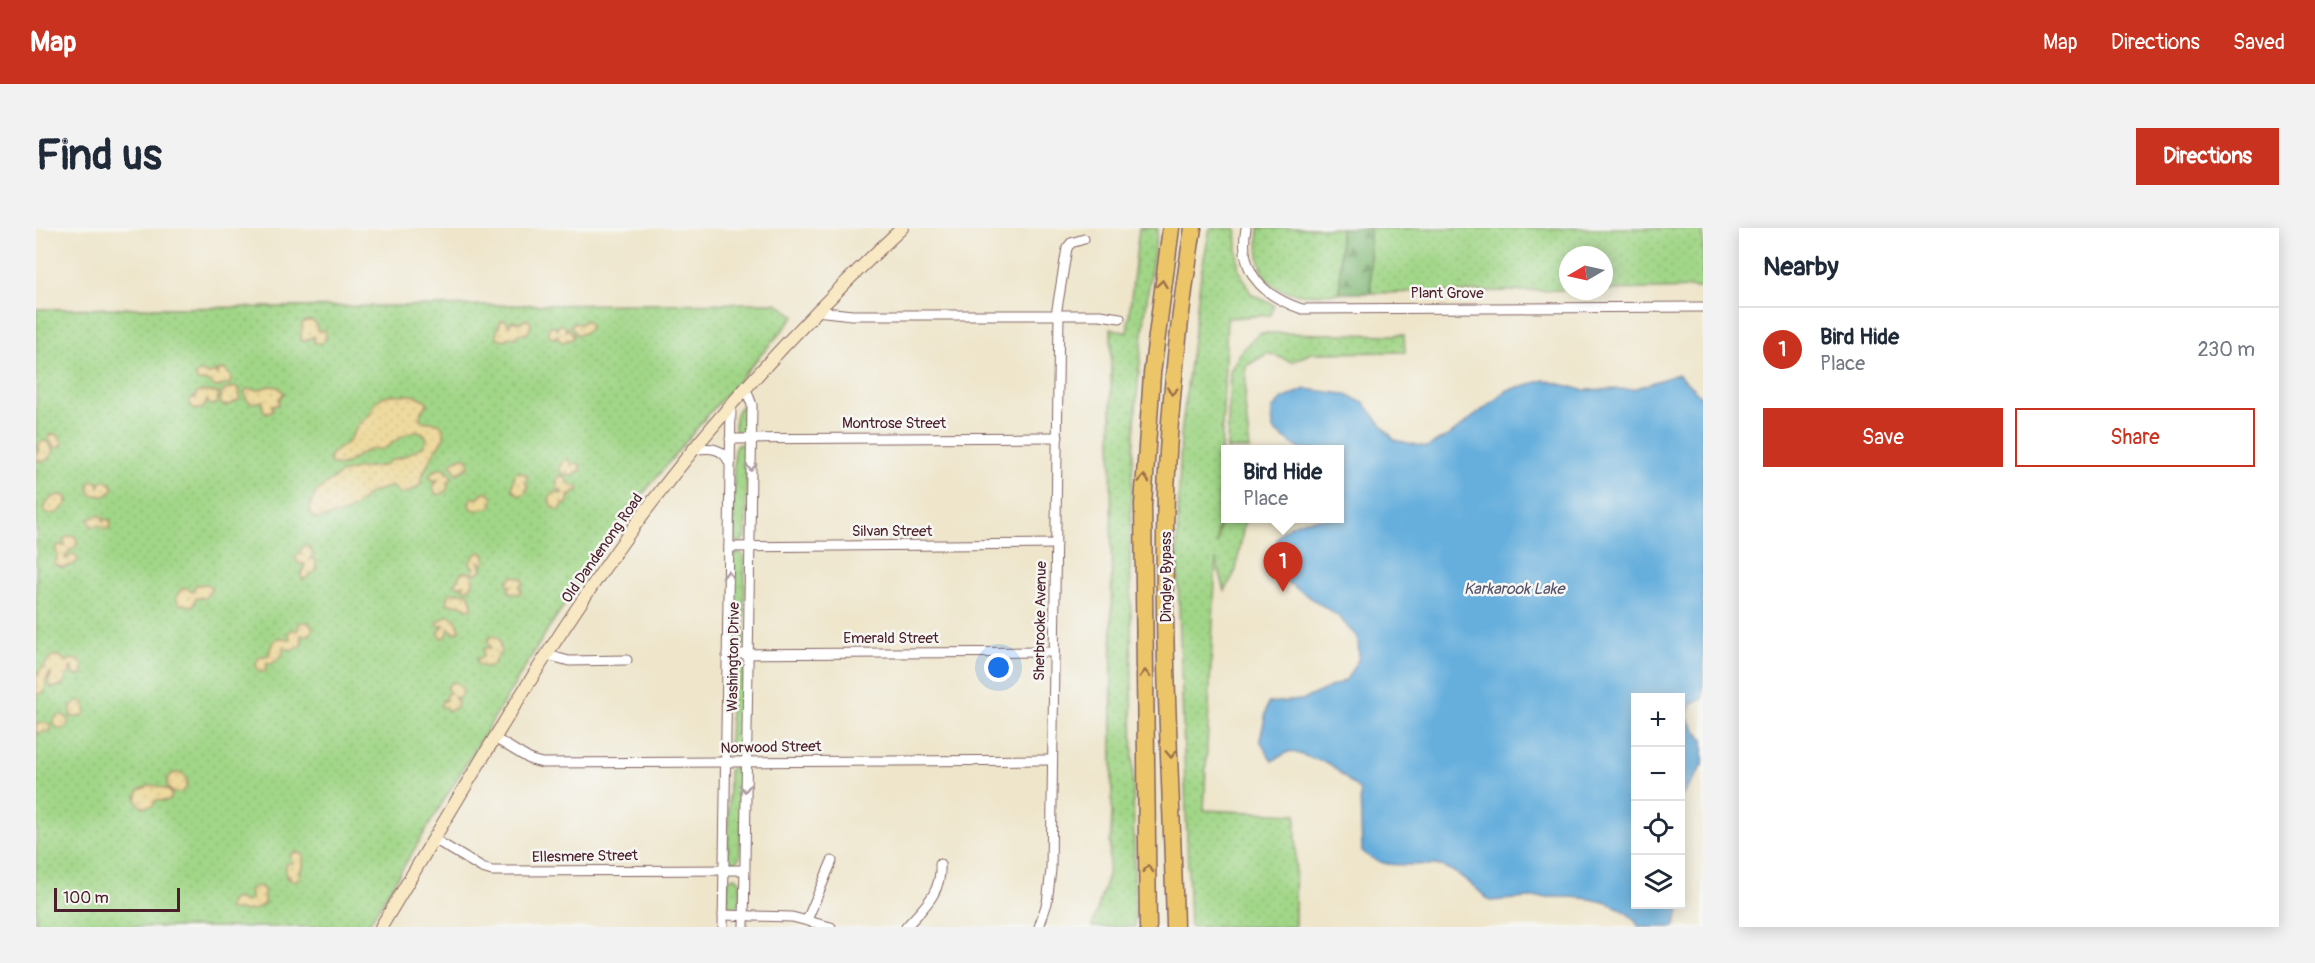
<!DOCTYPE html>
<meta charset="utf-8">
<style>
body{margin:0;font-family:Pangolin,sans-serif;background:#f2f2f3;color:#1f2937}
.controls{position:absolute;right:18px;bottom:18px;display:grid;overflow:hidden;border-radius:0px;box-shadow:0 3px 15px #0003}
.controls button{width:54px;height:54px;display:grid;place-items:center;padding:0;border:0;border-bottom:2px solid #e0e1e3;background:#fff;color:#1f2937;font:30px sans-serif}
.compass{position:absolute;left:1523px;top:18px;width:54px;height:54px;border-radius:50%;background:#fff;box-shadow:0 3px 15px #0003;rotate:261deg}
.scale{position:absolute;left:18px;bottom:15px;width:126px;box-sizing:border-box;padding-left:6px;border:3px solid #4a1f2b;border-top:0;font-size:16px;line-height:21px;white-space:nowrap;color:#4a1f2b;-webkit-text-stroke:4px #f6f6f2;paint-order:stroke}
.you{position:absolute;left:963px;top:440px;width:21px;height:21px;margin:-15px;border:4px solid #fff;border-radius:50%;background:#1a73e8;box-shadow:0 0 0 9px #1a73e833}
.badge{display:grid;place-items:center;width:39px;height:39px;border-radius:50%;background:#c8321e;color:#fff;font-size:20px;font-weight:700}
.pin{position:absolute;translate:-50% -50px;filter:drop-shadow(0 2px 3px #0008)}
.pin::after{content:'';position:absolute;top:32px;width:21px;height:18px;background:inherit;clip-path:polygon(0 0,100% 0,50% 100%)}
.popup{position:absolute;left:1185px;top:217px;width:123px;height:78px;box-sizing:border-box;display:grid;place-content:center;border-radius:0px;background:#fff;filter:drop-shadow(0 2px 4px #0005);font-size:20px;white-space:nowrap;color:#747a83}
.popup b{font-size:22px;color:#1f2937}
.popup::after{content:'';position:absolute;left:50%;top:100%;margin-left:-12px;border:12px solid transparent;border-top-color:#fff}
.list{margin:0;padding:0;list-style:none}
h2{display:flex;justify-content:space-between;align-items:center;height:78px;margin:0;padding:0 24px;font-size:26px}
h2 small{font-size:20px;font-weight:400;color:#747a83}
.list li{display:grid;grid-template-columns:39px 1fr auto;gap:18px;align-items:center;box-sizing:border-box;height:84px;padding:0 24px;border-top:2px solid #e0e1e3}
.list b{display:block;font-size:22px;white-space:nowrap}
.list p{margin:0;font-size:20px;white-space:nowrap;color:#747a83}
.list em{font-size:20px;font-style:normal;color:#747a83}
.actions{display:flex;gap:12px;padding:18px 24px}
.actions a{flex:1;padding:14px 0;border:2px solid #c8321e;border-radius:0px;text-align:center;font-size:21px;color:#c8321e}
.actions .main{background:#c8321e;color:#fff}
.icon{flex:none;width:33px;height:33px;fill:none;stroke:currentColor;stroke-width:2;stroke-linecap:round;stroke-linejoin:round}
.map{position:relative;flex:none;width:1667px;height:699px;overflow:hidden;border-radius:0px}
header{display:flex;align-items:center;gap:36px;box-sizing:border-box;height:84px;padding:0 30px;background:#c8321e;color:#fff}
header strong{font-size:28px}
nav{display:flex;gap:33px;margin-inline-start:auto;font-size:21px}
.intro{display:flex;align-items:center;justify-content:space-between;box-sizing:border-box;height:144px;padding:0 36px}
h1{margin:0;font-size:42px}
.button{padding:15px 27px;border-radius:0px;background:#c8321e;color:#fff;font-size:21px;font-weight:700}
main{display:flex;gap:36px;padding:0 36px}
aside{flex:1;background:#fff;border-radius:0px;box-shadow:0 3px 15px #0003}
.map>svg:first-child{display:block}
.grass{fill:url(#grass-dots);stroke:#767a59;stroke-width:1.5}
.forest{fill:url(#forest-firs);stroke:#656b50;stroke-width:1.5}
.sand{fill:url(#sand-dots);stroke:#9c7c64;stroke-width:1.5}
.water{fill:#66afdd;stroke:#586784;stroke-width:1.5}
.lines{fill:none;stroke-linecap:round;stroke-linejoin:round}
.street-casing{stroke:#836463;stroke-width:11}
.secondary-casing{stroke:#836463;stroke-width:14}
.highway-casing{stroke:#836463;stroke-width:19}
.street{stroke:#fff;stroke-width:9}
.secondary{stroke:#f8e8c3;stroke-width:12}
.highway{stroke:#edc569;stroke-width:16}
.oneway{stroke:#9c724a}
.oneway2{stroke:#ae9aa0}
.labels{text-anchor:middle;stroke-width:5;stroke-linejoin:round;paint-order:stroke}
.street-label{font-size:15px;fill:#4a1f2b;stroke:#f6f6f2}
.water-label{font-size:16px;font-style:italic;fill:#545169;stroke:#f6f6f2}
</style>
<header>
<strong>Map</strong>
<nav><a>Map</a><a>Directions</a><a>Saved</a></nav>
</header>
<div class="intro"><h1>Find us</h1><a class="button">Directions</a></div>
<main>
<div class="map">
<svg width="1667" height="699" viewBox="0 0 1667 699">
<defs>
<pattern id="grass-dots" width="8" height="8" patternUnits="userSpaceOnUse" patternTransform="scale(1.5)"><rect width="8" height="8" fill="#a1d687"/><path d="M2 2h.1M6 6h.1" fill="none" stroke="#8cb775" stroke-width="1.8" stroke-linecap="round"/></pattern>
<pattern id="forest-firs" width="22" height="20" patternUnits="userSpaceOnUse" patternTransform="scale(1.5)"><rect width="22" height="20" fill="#80b774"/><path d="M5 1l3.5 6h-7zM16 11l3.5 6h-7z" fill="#6b945f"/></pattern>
<pattern id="sand-dots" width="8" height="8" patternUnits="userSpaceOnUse" patternTransform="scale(1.5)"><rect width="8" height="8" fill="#eeda9e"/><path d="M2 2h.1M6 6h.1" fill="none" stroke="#cebb88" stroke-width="1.8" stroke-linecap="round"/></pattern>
</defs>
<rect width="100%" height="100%" fill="#f6f6f2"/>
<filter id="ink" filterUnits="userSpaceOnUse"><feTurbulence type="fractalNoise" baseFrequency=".0167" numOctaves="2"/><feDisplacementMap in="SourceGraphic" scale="12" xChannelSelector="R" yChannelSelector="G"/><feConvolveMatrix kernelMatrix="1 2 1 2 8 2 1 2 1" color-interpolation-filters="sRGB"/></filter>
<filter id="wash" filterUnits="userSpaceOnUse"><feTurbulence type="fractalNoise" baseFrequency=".008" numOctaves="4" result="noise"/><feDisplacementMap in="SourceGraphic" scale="24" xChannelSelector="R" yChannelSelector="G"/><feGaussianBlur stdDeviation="1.35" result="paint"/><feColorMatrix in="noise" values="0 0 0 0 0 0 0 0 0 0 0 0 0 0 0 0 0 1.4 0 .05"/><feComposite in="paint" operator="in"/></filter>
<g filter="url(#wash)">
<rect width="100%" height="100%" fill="#eee5ca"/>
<!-- grass -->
<g class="grass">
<path d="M 1103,0 L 1122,0 C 1103,105 1096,211 1094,317 L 1099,699 L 1056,699 L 1072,647 L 1076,585 L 1075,100 L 1091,105 Z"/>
<path d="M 1174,0 L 1200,0 L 1202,39 L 1215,66 L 1238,77 L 1235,87 L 1191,90 L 1181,317 L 1190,248 L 1190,290 L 1209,291 L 1200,342 L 1189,363 L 1180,331 L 1168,582 L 1260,586 L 1259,699 L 1154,699 L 1141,320 L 1145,207 L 1165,46 Z"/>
<path d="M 1223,0 L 1304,0 L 1304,65 C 1248,70 1217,66 1223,0 Z"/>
<path d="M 1333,0 L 1667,0 L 1667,60 L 1568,62 L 1568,27 L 1532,27 L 1532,62 L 1335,65 Z"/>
<path d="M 741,75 L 759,88 L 671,188 L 582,296 L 512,401 L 331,699 L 0,699 L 0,81 Z"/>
<path d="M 1224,105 L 1368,107 L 1369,124 L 1275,125 L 1256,134 L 1232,125 L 1210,138 L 1209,177 L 1214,221 L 1191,221 L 1194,143 L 1206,122 Z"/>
<path d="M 710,176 L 711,202 L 709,206 L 704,207 L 700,204 C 697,193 699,180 710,176 Z"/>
<path d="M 705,216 L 711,221 L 710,308 L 705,314 L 701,314 L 697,309 L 698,221 L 701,217 Z"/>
<path d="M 703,324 L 709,329 L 708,416 L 705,421 L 700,422 L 695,416 L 696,329 L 699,325 Z"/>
<path d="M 702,431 L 708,437 L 706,523 L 702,529 L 698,529 L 693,523 L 695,435 Z"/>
<path d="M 697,539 L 703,540 L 706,545 L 704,629 L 698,635 L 692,631 L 693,542 Z"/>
<path d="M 700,649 L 704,653 L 704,674 L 702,678 L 696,680 L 691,676 L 691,655 L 695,650 Z"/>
</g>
<!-- forest -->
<path class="forest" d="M 1304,0 L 1333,0 L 1335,65 L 1304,65 Z"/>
<!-- sand -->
<g class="sand">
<path d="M 490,91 L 494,93 L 495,98 L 491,106 L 482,106 L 479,110 L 472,109 L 469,112 L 462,110 L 460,106 L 465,93 L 470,92 L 473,98 L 476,93 L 483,95 Z"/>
<path d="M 549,92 L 553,95 L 554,100 L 548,105 L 541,107 L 534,97 L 538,95 L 545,96 Z"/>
<path d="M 270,93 L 277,93 L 281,98 L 281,103 L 289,102 L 290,109 L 286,115 L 278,115 L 278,108 L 269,113 L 265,113 L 266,96 Z"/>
<path d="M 527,97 L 530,99 L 529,103 L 533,101 L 538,108 L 536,111 L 527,114 L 522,111 L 522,107 L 517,110 L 513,108 L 512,102 L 514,98 L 518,98 L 521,102 L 522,98 Z"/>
<path d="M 188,141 L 194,147 L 195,153 L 193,156 L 180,159 L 172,153 L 161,153 L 160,147 L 163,144 L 173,146 L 179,144 L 181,147 L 182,143 Z"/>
<path d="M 232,158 L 242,159 L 248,165 L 243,171 L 243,177 L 236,177 L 237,182 L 231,185 L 227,182 L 227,173 L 217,175 L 212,173 L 208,165 L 211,161 L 223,162 Z"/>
<path d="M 199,159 L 204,162 L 203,172 L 190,178 L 186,177 L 184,172 L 186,163 Z"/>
<path d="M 164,163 L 182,165 L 181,176 L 175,177 L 171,173 L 167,181 L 157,181 L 153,173 L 157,169 L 160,170 L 160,166 Z"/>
<path d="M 353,167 C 366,167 382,164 392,175 L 385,183 L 384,191 L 386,193 L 403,195 L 407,199 L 408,209 C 400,221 386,243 384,257 L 373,264 L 365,266 L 356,258 L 334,265 L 318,280 L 308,285 L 282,291 L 277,289 L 273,281 L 280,264 L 306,245 L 324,240 L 347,238 L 356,232 L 367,229 L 388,218 L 391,210 C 382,193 361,212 351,219 C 345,223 339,220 332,222 C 320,226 308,244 294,235 L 294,227 L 312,214 L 322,197 L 335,185 L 339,175 L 346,169 Z"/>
<path d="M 15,206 L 22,207 L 27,214 L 25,218 L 20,220 L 12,211 Z"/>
<path d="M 6,213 L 12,214 L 18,223 L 11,232 L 5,234 L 0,231 L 0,226 L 3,223 L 2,218 Z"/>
<path d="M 426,229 L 432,231 L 433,239 L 421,246 L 414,235 Z"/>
<path d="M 532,230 L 536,238 L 539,235 L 544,236 L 545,243 L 539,245 L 538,249 L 524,244 L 524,237 Z"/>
<path d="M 407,240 L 411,241 L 410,245 L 414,246 L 416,250 L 412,254 L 411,262 L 404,267 L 399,265 L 397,259 L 402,252 L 396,252 L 394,248 L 397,243 Z"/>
<path d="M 482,244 L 490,246 L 492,250 L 489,254 L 492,258 L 491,263 L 484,268 L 476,261 L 479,246 Z"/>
<path d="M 525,247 L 529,249 L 533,256 L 542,259 L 542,263 L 539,263 L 536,268 L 533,267 L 531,276 L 527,276 L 526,280 L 521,282 L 515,277 L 513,271 L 518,264 L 526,266 L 526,264 L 521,261 L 521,251 Z"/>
<path d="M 57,253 L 62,254 L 63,259 L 65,254 L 71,253 L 77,258 L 77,262 L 69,268 L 56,267 L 53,261 L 54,254 Z"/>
<path d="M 447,264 L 452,264 L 457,270 L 455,279 L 440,282 L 434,280 L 433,275 L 436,270 L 443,270 Z"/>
<path d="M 24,267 L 31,269 L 31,276 L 22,285 L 10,286 L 8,281 C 10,274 16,268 24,267 Z"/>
<path d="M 63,287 L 67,289 L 67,293 L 70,291 L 75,293 L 74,300 L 69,301 L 63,297 L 55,299 L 53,291 Z"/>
<path d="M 33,308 L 39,308 L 42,315 C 39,322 31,322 29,331 L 39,326 L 42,332 L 38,336 L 27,340 L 18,336 L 22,327 L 19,321 L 22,317 L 30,318 L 27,312 Z"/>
<path d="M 272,317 L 277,325 L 274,331 L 279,331 L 281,342 L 267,352 L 265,347 L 269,336 L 262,335 L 259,328 L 264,326 L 265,320 Z"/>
<path d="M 446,324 L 449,327 L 449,334 L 447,336 L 443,333 L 446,342 L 439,346 L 437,343 L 439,339 L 435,338 L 434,334 L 440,326 Z"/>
<path d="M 430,343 L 437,347 C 438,353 436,359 430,362 L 427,360 L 427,357 L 423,359 L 419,355 L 425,345 Z"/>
<path d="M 477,348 L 486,350 L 487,356 L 483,358 L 486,363 L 483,366 L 475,365 L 472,361 L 475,358 L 472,357 L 472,353 Z"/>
<path d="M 171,356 L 176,361 L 169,370 L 160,370 L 157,378 L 143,376 L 140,369 L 146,360 L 151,360 L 156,364 L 160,357 Z"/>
<path d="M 415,365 L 432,365 L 436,375 L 436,380 L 432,381 L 425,377 L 412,376 L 411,369 Z"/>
<path d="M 413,387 L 420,392 L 424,402 L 419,405 L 413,400 L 411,408 L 405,410 L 402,405 L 408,397 L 403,398 L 401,394 Z"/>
<path d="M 266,394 L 273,395 L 277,400 L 274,407 L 265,407 L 266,417 C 259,423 254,423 247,419 L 247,426 L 236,436 L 231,434 L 230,443 L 223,444 L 220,437 L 223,429 L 233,427 L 236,415 L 243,409 L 255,412 L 252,405 L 256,402 L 262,402 L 263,396 Z"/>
<path d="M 457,407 L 463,411 L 465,425 L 462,427 L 457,437 L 448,439 L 441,435 L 441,431 L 447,429 L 448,420 L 455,420 L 451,413 Z"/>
<path d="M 23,427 L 30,434 C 37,430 43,430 47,438 L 47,445 L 43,448 L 39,447 L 35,438 L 35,444 L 31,447 L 27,457 L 16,460 L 13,454 L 15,444 L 11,450 L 9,463 L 0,467 L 0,448 L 15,429 Z"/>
<path d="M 419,454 L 425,458 L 427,463 L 423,470 L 418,469 L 422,475 L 420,480 L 412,483 L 410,479 L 405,479 L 406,472 L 409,473 L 410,466 L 414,465 L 411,461 L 413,456 Z"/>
<path d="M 44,472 L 49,476 L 49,486 L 44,489 L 35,489 L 35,478 Z"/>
<circle cx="25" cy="494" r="7"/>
<path d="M 10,495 L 15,498 L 15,503 L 0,505 L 0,496 Z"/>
<circle cx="141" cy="555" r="10"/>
<path d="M 115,557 C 124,559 130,559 136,566 L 135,571 L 129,573 L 120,572 L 117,578 L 107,579 L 102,576 L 100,570 L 103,562 Z"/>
<path d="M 258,624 L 267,626 L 267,640 L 263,643 L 265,644 L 261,652 L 256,653 L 253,651 L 254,648 L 250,650 L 250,637 L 253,635 L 257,635 L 254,628 Z"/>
<path d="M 220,658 L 228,661 L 228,676 L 216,683 L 193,682 L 193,675 L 196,671 L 204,671 L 209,674 L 215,672 L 213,662 Z"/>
</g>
<!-- water -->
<path class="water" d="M 1642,146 L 1667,170 L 1667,471 L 1656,475 L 1651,489 L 1667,512 L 1667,537 L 1645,569 L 1644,470 L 1600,470 L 1600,676 L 1644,676 L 1645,659 C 1648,673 1643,686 1638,699 L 1603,699 C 1580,657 1495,670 1454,673 C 1440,660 1418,639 1399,637 C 1369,634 1353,644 1326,624 L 1324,563 L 1294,536 L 1254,523 L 1236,533 L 1224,512 L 1232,475 L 1266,472 L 1310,452 L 1323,430 L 1322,410 L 1302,388 L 1236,344 C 1237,336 1236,327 1238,319 C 1246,290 1280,290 1304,290 L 1304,222 L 1265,222 L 1237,202 L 1236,181 L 1245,172 L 1269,161 L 1308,166 L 1328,175 L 1358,212 L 1391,219 L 1415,206 L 1472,162 L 1509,152 L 1547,162 L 1597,161 Z"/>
</g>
<g filter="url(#ink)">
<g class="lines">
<defs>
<g id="street">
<path d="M 1210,0 C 1202,44 1227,68 1266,81 L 1667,79"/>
<path d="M 780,83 L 816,87 L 1064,87 L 1084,90"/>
<path d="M 1020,87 L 1031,20 L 1035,15 L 1048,11"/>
<path d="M 694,211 L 1022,209"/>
<path d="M 658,222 C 673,219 687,219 694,236"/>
<path d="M 693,319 L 1020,316"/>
<path d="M 691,426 L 1018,424"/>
<path d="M 511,427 L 533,433 L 591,432"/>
<path d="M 460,511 L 495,532 L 506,535 L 1016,532"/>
<path d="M 398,611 L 446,640 L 456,643 L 708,642"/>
<path d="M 687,687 L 756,689 L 795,699"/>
<path d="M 771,692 L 796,633"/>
<path d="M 687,699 L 695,178"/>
<path d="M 708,699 L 716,177 L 710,161"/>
<path d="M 870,699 C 888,679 906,665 904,636"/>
<path d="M 1003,699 L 1011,675 L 1015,642 L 1023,87"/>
</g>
<path id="secondary" d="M 345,699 C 425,566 503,430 594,304 C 674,193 767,93 866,0"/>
<g id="highway">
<path d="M 1112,699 L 1107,277 L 1116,146 L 1135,0"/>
<path d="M 1139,699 C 1136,569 1127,438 1129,308 C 1130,205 1141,102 1157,0"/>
</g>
</defs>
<!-- street casing -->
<use href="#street" class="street-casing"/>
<!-- secondary casing -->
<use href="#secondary" class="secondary-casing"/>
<!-- highway casing -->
<use href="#highway" class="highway-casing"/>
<!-- street -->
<use href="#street" class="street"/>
<!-- secondary -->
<use href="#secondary" class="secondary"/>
<!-- highway -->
<use href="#highway" class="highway"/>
</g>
<!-- one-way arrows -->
<defs><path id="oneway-chevron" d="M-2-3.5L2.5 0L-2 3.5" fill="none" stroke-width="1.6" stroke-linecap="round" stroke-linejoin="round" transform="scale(1.5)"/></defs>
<g class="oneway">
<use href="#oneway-chevron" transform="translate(1126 56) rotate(-82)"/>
<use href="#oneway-chevron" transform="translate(1136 163) rotate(96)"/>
<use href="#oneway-chevron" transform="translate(1108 251) rotate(-87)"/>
<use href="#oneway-chevron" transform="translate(1109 446) rotate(-91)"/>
<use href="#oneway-chevron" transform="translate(1135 526) rotate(88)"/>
<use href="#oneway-chevron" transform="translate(1112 641) rotate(-90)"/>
</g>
<g class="oneway2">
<use href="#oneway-chevron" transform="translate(715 239) rotate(91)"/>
<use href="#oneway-chevron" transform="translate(692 347) rotate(-89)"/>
<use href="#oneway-chevron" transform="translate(709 560) rotate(91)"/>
</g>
</g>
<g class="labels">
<!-- street labels -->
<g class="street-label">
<text x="1411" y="70">Plant Grove</text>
<text x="858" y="200">Montrose Street</text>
<text x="856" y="308">Silvan Street</text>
<text transform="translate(566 320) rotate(-55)" y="5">Old Dandenong Road</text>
<text transform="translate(1130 349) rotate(-90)" y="5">Dingley Bypass</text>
<text transform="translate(1004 393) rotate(-89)" y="5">Sherbrooke Avenue</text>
<text x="855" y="415">Emerald Street</text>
<text transform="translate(697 429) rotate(-89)" y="5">Washington Drive</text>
<text transform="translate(735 519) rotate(-1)" y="5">Norwood Street</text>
<text transform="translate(549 628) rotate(-1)" y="5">Ellesmere Street</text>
</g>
<!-- water labels -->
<g class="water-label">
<text x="1478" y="366">Karkarook Lake</text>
</g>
</g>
</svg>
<div class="controls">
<button>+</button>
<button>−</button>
<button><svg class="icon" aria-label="locate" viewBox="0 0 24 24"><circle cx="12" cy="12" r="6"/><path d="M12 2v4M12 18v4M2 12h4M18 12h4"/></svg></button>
<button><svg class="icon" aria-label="layers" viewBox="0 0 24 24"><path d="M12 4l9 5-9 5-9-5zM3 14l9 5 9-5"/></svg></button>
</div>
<svg class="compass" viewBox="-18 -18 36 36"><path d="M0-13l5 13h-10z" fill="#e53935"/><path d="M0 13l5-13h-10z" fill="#747a83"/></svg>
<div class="scale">100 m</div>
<div class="you"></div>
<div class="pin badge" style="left:1247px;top:364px">1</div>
<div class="popup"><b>Bird Hide</b>Place</div>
</div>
<aside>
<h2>Nearby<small></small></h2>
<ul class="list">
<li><span class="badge">1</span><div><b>Bird Hide</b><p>Place</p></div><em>230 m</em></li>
</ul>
<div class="actions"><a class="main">Save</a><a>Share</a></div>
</aside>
</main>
